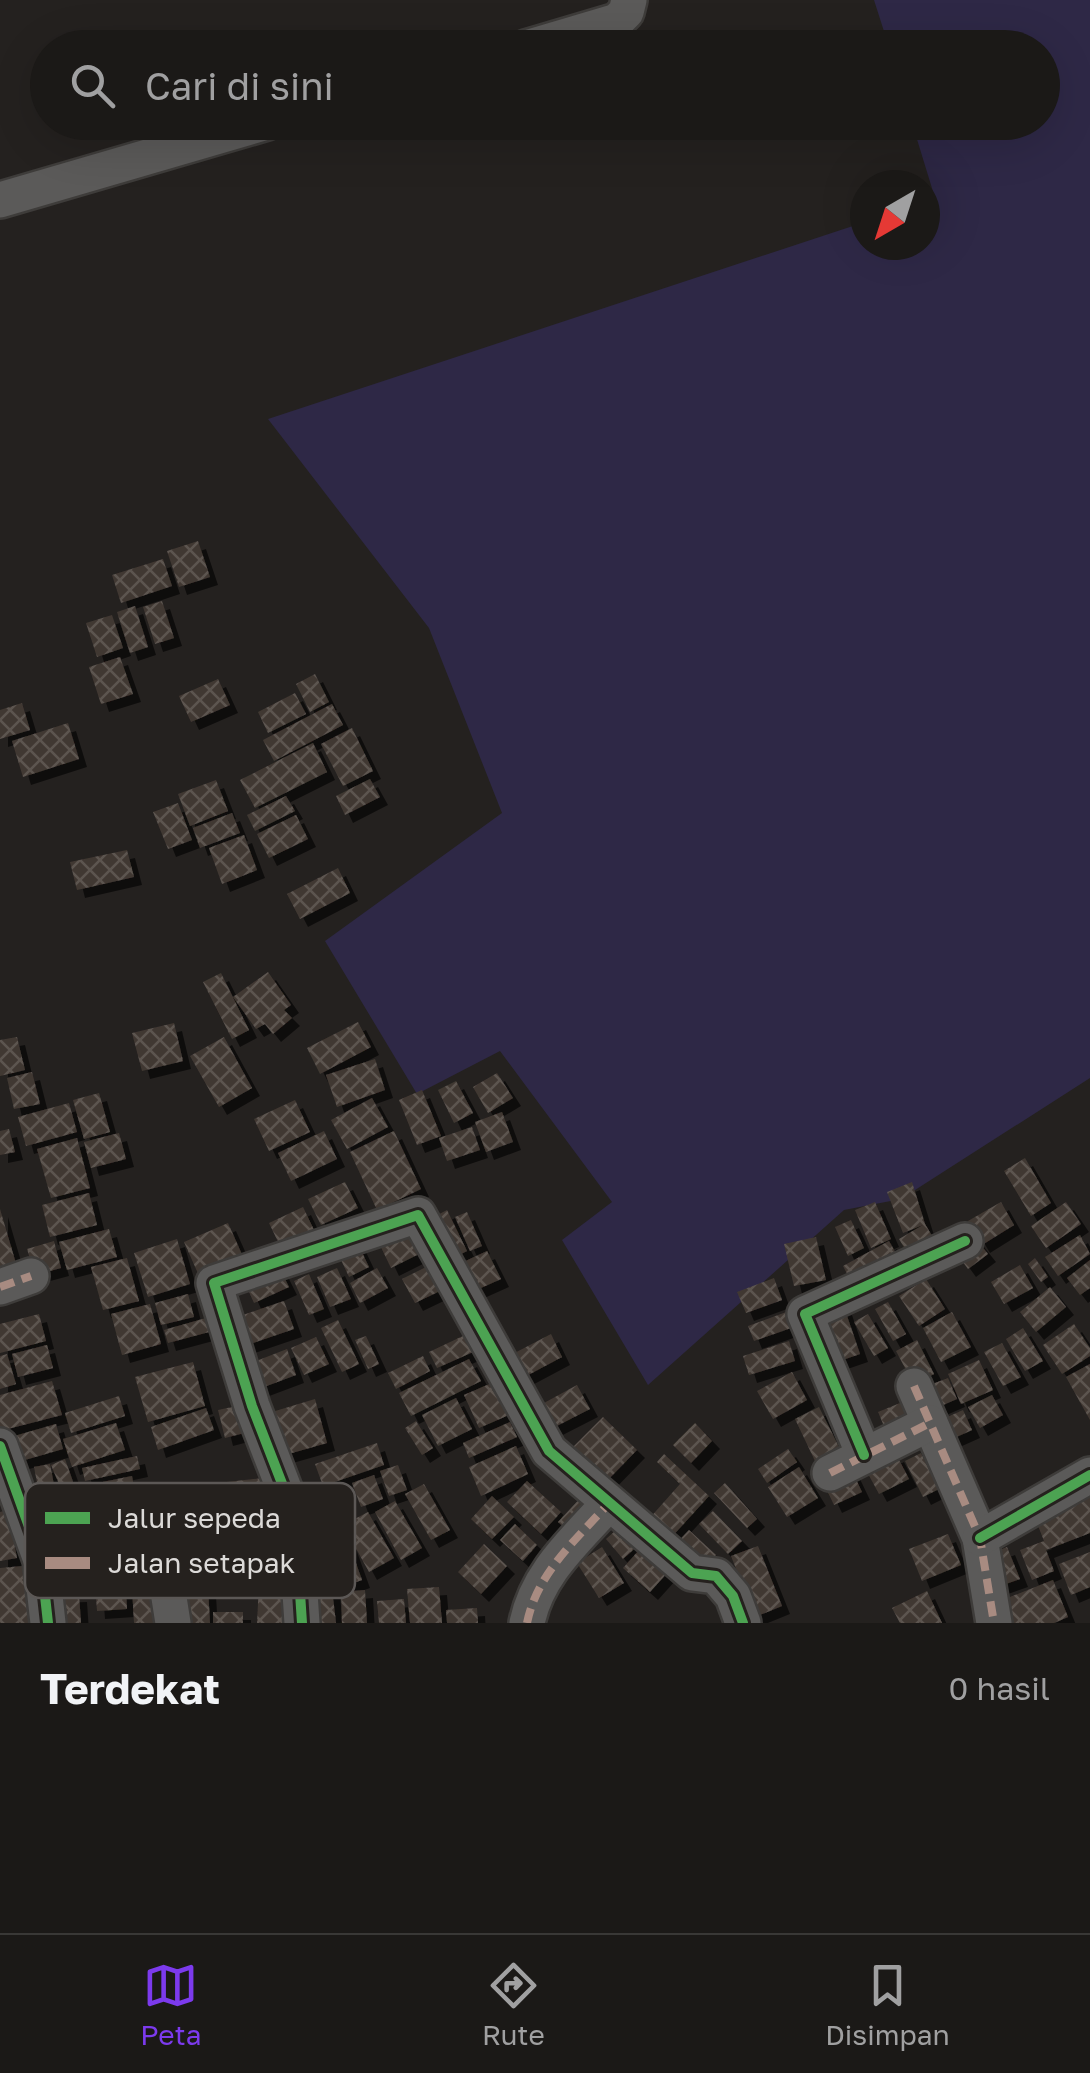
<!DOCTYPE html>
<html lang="id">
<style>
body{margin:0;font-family:"Golos Text",sans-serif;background:#282624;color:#f1f3f6}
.compass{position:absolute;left:850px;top:170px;width:90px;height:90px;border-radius:50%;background:#1b1917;box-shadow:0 10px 40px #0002;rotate:219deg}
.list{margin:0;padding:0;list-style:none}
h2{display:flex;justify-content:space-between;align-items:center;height:130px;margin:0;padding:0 40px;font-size:42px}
h2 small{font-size:32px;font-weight:400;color:#a0a0a1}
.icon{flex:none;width:55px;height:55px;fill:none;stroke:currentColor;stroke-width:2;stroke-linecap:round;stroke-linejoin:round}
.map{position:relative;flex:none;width:1090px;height:1623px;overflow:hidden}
.search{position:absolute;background:#1b1917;box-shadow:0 10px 40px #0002;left:30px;right:30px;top:30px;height:110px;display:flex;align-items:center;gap:25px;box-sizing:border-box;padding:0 35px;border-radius:55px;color:#a0a0a1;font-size:38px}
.sheet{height:310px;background:#1b1917}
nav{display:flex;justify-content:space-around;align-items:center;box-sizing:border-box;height:140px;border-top:2px solid #393836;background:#1b1917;font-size:28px;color:#a0a0a1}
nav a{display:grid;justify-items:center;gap:5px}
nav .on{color:#7c3aed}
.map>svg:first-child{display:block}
.green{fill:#2e2846}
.building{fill:url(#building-cross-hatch);filter:url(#shadow)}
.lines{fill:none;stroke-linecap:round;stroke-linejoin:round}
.minor-casing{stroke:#3e3c3a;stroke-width:40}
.minor{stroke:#5b5a59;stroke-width:35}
.quiet{stroke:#a88b81;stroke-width:8;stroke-dasharray:15 8;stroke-linecap:butt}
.cycleway-casing{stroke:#25211e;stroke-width:16}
.cycleway{stroke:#4ca352;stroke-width:10}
.key{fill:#25211e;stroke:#5c5856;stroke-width:2.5}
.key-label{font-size:28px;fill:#dcdad8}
</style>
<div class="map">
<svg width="1090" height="1623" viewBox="0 0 1090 1623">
<defs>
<pattern id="building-cross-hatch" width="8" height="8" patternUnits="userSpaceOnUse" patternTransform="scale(2.5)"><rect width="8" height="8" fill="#413832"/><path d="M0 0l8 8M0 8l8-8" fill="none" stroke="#5c544f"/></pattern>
<filter id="shadow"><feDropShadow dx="8" dy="8" stdDeviation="0" flood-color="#0009"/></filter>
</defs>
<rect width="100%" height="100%" fill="#24211f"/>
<!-- green -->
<path class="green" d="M 874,0 L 1090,0 L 1090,1078 L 901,1199 L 844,1210 L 648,1385 L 562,1240 L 612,1202 L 500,1051 L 417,1094 L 325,941 L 502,813 L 429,628 L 268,419 L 865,222 L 865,245 L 925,245 L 925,202 L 935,198 L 912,123 L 1042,122 L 1042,48 L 889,47 Z"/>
<!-- building -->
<g class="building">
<path d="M 198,541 L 210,577 L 179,587 L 167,551 Z"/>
<path d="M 163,559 L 172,586 L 121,603 L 112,575 Z"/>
<path d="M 162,601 L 174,638 L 155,644 L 143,607 Z"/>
<path d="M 135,606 L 148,647 L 130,653 L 117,612 Z"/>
<path d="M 112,615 L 123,648 L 97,657 L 86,623 Z"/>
<path d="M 120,657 L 133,694 L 101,704 L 89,667 Z"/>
<path d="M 315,674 L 329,702 L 310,712 L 296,684 Z"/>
<path d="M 218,679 L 230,705 L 191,722 L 179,696 Z"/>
<path d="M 295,693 L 306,714 L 268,733 L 258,712 Z"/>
<path d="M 22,703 L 30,730 L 0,739 L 0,710 Z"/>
<path d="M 332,704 L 343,725 L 274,761 L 263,740 Z"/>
<path d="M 68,723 L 79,759 L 23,777 L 12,741 Z"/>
<path d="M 352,728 L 373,771 L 343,786 L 321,744 Z"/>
<path d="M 313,743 L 327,772 L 255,808 L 240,780 Z"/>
<path d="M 370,779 L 380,797 L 345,815 L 336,796 Z"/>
<path d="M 216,780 L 228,811 L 190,826 L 178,794 Z"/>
<path d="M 286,796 L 295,811 L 255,831 L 247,815 Z"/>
<path d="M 178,803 L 192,840 L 168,849 L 153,812 Z"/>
<path d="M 232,813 L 240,833 L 200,848 L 193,828 Z"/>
<path d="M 296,815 L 308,839 L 269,858 L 257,834 Z"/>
<path d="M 244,835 L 257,870 L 222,884 L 209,848 Z"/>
<path d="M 127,850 L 134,877 L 77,890 L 70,862 Z"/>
<path d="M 338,868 L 350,893 L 300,919 L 287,894 Z"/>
<path d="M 268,972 L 291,1005 L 284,1010 L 292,1018 L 273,1034 L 265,1024 L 256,1029 L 233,997 Z"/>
<path d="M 221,973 L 249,1030 L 232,1039 L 203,982 Z"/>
<path d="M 358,1022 L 371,1047 L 320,1074 L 307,1048 Z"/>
<path d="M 174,1023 L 183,1061 L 142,1071 L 132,1033 Z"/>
<path d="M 17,1037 L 25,1070 L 0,1076 L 0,1040 Z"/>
<path d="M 224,1037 L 252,1088 L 219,1107 L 190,1056 Z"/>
<path d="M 375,1059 L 385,1090 L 337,1107 L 326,1075 Z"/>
<path d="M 32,1072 L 40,1104 L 14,1109 L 7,1078 Z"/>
<path d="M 497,1073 L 513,1098 L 488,1113 L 473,1087 Z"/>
<path d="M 456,1081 L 473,1113 L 454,1123 L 438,1090 Z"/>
<path d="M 422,1090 L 441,1136 L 417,1145 L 399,1100 Z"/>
<path d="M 99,1093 L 110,1132 L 84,1139 L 73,1100 Z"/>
<path d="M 372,1098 L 388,1127 L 347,1149 L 331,1120 Z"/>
<path d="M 295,1100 L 310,1132 L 269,1151 L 254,1119 Z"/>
<path d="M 69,1103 L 77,1132 L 26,1146 L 18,1117 Z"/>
<path d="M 502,1112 L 513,1142 L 486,1152 L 475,1122 Z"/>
<path d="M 472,1127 L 480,1150 L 447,1161 L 439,1138 Z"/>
<path d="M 9,1129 L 15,1152 L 0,1155 L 0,1131 Z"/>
<path d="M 324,1131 L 337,1159 L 291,1181 L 278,1153 Z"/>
<path d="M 394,1131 L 421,1189 L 377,1210 L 350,1152 Z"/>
<path d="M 119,1133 L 126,1159 L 91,1168 L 84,1142 Z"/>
<path d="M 77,1138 L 90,1188 L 51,1198 L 37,1149 Z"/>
<path d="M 1025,1158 L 1051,1203 L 1031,1216 L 1004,1171 Z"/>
<path d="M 345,1182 L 358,1208 L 321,1225 L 308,1199 Z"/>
<path d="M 912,1182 L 925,1224 L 938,1246 L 912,1261 L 899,1239 L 923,1225 L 903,1233 L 887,1192 Z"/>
<path d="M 89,1193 L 97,1225 L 50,1237 L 42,1205 Z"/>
<path d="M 875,1202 L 891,1239 L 871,1248 L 855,1210 Z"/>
<path d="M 1001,1202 L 1014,1225 L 982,1245 L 968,1221 Z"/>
<path d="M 1066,1202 L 1081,1224 L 1046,1248 L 1031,1226 Z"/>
<path d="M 303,1207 L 314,1230 L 280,1246 L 269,1223 Z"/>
<path d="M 0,1209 L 17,1267 L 0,1272 Z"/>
<path d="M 447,1210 L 467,1251 L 448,1261 L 428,1220 Z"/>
<path d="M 467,1212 L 482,1246 L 470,1251 L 455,1217 Z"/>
<path d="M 413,1220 L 427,1250 L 391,1268 L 377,1239 Z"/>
<path d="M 851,1220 L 864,1248 L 848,1256 L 835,1227 Z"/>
<path d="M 228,1223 L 244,1259 L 200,1278 L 184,1242 Z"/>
<path d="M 109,1229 L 117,1257 L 67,1270 L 59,1242 Z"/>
<path d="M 1080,1235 L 1090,1254 L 1058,1276 L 1045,1257 Z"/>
<path d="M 816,1237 L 826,1280 L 794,1286 L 784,1244 Z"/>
<path d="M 355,1238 L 369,1267 L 349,1277 L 335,1247 Z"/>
<path d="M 177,1239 L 190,1284 L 148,1297 L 134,1253 Z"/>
<path d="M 976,1239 L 988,1254 L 968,1269 L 957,1254 Z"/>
<path d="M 54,1241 L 61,1268 L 35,1275 L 27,1249 Z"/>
<path d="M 889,1241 L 902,1264 L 855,1289 L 843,1266 Z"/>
<path d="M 487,1251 L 501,1279 L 472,1292 L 459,1264 Z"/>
<path d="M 127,1258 L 139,1301 L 103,1310 L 91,1267 Z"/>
<path d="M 1035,1258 L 1048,1277 L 1041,1282 L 1028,1264 Z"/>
<path d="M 1090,1260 L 1090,1288 L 1080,1295 L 1067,1278 Z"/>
<path d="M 277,1263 L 289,1287 L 254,1303 L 243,1279 Z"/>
<path d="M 430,1265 L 442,1290 L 415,1303 L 402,1279 Z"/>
<path d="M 1020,1265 L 1033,1288 L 1004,1304 L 991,1282 Z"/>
<path d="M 337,1268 L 351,1299 L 330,1307 L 317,1277 Z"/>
<path d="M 377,1268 L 388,1288 L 360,1303 L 350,1283 Z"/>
<path d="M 309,1274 L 324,1309 L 309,1315 L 294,1281 Z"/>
<path d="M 774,1278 L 782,1300 L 746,1313 L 737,1292 Z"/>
<path d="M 926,1279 L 945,1309 L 919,1326 L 899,1296 Z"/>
<path d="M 1050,1287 L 1066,1307 L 1036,1332 L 1020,1312 Z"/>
<path d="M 188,1294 L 194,1317 L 161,1325 L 155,1303 Z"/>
<path d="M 284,1301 L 294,1329 L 247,1345 L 237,1317 Z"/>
<path d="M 888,1302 L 906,1334 L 893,1341 L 875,1309 Z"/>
<path d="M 150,1304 L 161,1344 L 122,1355 L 111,1314 Z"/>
<path d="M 844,1307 L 860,1354 L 828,1365 L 812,1319 Z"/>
<path d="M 789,1311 L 794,1327 L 754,1341 L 748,1326 Z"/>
<path d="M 952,1312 L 971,1347 L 941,1362 L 923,1328 Z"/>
<path d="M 39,1314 L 46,1341 L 0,1353 L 0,1324 Z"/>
<path d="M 868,1314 L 888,1348 L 874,1356 L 854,1322 Z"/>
<path d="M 206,1318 L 209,1332 L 168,1343 L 164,1330 Z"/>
<path d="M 338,1320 L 359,1364 L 342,1372 L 321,1328 Z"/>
<path d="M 1074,1324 L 1090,1348 L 1090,1356 L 1062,1374 L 1043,1345 Z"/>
<path d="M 1023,1328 L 1043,1361 L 1025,1371 L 1006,1339 Z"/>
<path d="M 551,1334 L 562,1357 L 517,1381 L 505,1358 Z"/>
<path d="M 465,1335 L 473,1352 L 437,1368 L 429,1352 Z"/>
<path d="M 366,1336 L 379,1364 L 368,1369 L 355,1340 Z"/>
<path d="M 316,1337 L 329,1364 L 304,1375 L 291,1348 Z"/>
<path d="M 917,1340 L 934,1374 L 914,1385 L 896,1351 Z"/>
<path d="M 789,1341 L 795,1361 L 749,1375 L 743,1356 Z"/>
<path d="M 1002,1343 L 1021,1377 L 1003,1386 L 984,1352 Z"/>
<path d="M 47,1345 L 53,1368 L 18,1377 L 12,1354 Z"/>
<path d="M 287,1349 L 296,1375 L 256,1390 L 246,1365 Z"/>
<path d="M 7,1354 L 16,1384 L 0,1389 L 0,1356 Z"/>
<path d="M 423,1356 L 430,1371 L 396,1389 L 388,1373 Z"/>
<path d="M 469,1359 L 481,1381 L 411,1416 L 399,1393 Z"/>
<path d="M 979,1360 L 993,1390 L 961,1404 L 948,1374 Z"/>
<path d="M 193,1362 L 205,1406 L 148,1422 L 135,1377 Z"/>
<path d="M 1090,1364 L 1090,1420 L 1066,1377 Z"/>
<path d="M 792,1372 L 807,1400 L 773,1419 L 757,1391 Z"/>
<path d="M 948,1378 L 957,1399 L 927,1412 L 917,1390 Z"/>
<path d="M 52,1381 L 62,1415 L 0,1431 L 0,1395 Z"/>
<path d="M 494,1382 L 509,1415 L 479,1428 L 464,1395 Z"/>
<path d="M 577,1385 L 590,1409 L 545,1432 L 533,1409 Z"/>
<path d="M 992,1395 L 1003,1415 L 980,1428 L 968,1407 Z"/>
<path d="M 119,1396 L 125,1416 L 71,1433 L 65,1413 Z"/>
<path d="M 456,1398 L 472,1429 L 438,1446 L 422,1415 Z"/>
<path d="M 315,1399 L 327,1443 L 285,1455 L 272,1412 Z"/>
<path d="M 905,1401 L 916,1427 L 889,1438 L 878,1412 Z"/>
<path d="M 246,1404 L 252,1431 L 225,1438 L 218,1410 Z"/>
<path d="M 819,1407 L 840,1449 L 815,1461 L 795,1419 Z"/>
<path d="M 206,1408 L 214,1430 L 158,1450 L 151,1427 Z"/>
<path d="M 963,1410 L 972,1430 L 943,1443 L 934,1423 Z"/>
<path d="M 603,1417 L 637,1450 L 600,1488 L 566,1454 Z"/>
<path d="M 416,1421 L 433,1448 L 422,1455 L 405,1428 Z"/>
<path d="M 510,1422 L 517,1437 L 469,1458 L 463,1443 Z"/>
<path d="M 116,1423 L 125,1450 L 72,1467 L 63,1439 Z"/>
<path d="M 695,1423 L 712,1441 L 691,1463 L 673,1445 Z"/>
<path d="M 56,1424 L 63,1449 L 11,1464 L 4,1439 Z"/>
<path d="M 377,1443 L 384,1465 L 323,1486 L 315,1464 Z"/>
<path d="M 516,1446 L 528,1474 L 481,1496 L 469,1467 Z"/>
<path d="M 788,1449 L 797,1462 L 767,1483 L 758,1469 Z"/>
<path d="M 921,1453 L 939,1489 L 923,1497 L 905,1461 Z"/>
<path d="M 664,1454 L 709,1496 L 669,1540 L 648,1520 L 680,1484 L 657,1462 Z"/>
<path d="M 896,1454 L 909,1479 L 879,1494 L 866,1470 Z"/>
<path d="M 137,1456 L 140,1469 L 85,1481 L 82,1468 Z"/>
<path d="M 65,1459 L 77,1493 L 65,1498 L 51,1465 Z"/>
<path d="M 50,1464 L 55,1490 L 39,1493 L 34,1467 Z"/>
<path d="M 398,1465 L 407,1490 L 389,1496 L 380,1471 Z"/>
<path d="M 799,1467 L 818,1498 L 787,1517 L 768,1487 Z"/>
<path d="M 851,1469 L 862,1492 L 834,1505 L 823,1482 Z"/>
<path d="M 374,1475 L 383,1499 L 361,1507 L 352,1483 Z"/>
<path d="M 132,1476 L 135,1493 L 87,1503 L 83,1486 Z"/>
<path d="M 273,1477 L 276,1510 L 212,1517 L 208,1484 Z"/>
<path d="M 527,1481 L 561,1512 L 541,1534 L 507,1502 Z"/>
<path d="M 725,1483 L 757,1519 L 747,1528 L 714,1493 Z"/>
<path d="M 424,1484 L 450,1530 L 431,1540 L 405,1494 Z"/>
<path d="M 585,1493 L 599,1506 L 573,1535 L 558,1522 Z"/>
<path d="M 492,1496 L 514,1517 L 492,1539 L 471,1519 Z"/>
<path d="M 1090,1497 L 1090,1533 L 1046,1550 L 1054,1571 L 1032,1580 L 1020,1550 L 1044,1541 L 1035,1518 Z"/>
<path d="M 395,1501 L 422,1548 L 401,1560 L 375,1512 Z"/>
<path d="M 8,1510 L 17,1558 L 0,1561 L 0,1512 Z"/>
<path d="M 713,1511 L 742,1541 L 728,1554 L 699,1524 Z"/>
<path d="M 368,1512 L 394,1558 L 369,1572 L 343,1525 Z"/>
<path d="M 624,1523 L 642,1542 L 623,1559 L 606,1539 Z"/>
<path d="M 515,1524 L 537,1545 L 523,1561 L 500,1540 Z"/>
<path d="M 689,1530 L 716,1555 L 700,1572 L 673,1547 Z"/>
<path d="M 948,1534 L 961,1565 L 922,1581 L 909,1549 Z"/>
<path d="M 348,1541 L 362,1580 L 345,1586 L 331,1547 Z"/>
<path d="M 484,1544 L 507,1566 L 481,1594 L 458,1572 Z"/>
<path d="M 758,1546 L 782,1606 L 755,1617 L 731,1556 Z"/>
<path d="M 602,1547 L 624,1583 L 599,1598 L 577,1563 Z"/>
<path d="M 1007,1547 L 1020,1579 L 1000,1586 L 987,1555 Z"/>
<path d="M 641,1548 L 668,1572 L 650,1592 L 623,1568 Z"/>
<path d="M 1090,1552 L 1090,1587 L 1071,1595 L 1059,1564 Z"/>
<path d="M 260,1564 L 296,1566 L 294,1623 L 257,1623 Z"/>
<path d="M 329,1564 L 336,1623 L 307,1623 L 300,1567 Z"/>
<path d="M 35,1565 L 40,1623 L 0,1623 L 0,1568 Z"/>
<path d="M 156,1569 L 159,1623 L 134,1623 L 131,1570 Z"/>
<path d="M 207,1569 L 210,1623 L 178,1623 L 175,1571 Z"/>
<path d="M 125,1570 L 127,1609 L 97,1611 L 94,1572 Z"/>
<path d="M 1053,1580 L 1068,1617 L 1054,1623 L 1014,1623 L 1005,1599 Z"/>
<path d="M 439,1587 L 442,1623 L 410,1623 L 407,1589 Z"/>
<path d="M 365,1590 L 367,1623 L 342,1623 L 341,1592 Z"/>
<path d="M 927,1591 L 942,1623 L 900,1623 L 892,1608 Z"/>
<path d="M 79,1594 L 81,1623 L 51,1623 L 49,1595 Z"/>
<path d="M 404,1599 L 406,1623 L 379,1623 L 377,1601 Z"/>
<path d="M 477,1608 L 478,1623 L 447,1623 L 446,1610 Z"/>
<rect x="213" y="1612" width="30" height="11"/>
</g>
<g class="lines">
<defs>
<g id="minor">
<path d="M 526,48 L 617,21 L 626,12 L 629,0"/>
<path d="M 0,200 L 267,122"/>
<path d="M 0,1287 L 31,1276"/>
<path d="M 914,1386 L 980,1538 L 994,1623"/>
<path d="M 0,1446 L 41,1560 L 48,1623"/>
<path d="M 864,1455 L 805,1314 L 965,1241"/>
<path d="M 830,1473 L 930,1423"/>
<path d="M 980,1538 L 1090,1475"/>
<path d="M 161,1547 L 173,1623"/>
<path d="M 302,1623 L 295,1517 L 252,1406 L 214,1283 L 418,1215 L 549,1451 L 692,1573 L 716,1576 L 733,1596 L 743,1623"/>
<path d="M 527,1623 C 537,1573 576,1540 609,1503"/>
</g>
</defs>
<!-- minor casing -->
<use href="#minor" class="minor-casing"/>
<!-- minor -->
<use href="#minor" class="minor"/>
<!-- quiet -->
<g class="quiet">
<path d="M 0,1287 L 31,1276"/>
<path d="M 914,1386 L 980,1538 L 994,1623"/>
<path d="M 830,1473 L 930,1423"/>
<path d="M 527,1623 C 537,1573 576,1540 609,1503"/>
</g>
<defs>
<g id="cycleway">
<path d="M 0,1446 L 41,1560 L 48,1623"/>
<path d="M 864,1455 L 805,1314 L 965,1241"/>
<path d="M 980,1538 L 1090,1475"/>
<path d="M 302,1623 L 295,1517 L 252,1406 L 214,1283 L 418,1215 L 549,1451 L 692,1573 L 716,1576 L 733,1596 L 743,1623"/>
</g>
</defs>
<!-- cycleway casing -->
<use href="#cycleway" class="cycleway-casing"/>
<!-- cycleway -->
<use href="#cycleway" class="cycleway"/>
</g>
<!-- legend -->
<rect x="25" y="1483" width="330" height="115" rx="15" class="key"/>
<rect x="45" y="1512" width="45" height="12" fill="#4ca352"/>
<rect x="45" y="1557" width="45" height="12" fill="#a88b81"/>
<g class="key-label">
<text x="108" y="1528">Jalur sepeda</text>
<text x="108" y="1573">Jalan setapak</text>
</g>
</svg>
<svg class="compass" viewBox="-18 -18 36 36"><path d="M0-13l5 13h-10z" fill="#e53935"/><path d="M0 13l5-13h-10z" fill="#a0a0a1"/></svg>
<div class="search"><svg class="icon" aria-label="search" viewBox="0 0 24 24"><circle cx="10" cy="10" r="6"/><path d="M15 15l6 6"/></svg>Cari di sini</div>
</div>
<section class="sheet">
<h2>Terdekat<small>0 hasil</small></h2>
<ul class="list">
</ul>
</section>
<nav>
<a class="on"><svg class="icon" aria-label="map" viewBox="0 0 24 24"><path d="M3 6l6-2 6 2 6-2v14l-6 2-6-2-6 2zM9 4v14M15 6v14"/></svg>Peta</a>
<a><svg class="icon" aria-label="directions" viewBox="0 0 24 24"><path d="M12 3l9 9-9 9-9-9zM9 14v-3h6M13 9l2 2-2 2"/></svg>Rute</a>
<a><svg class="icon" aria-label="saved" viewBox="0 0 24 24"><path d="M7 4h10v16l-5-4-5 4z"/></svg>Disimpan</a>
</nav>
